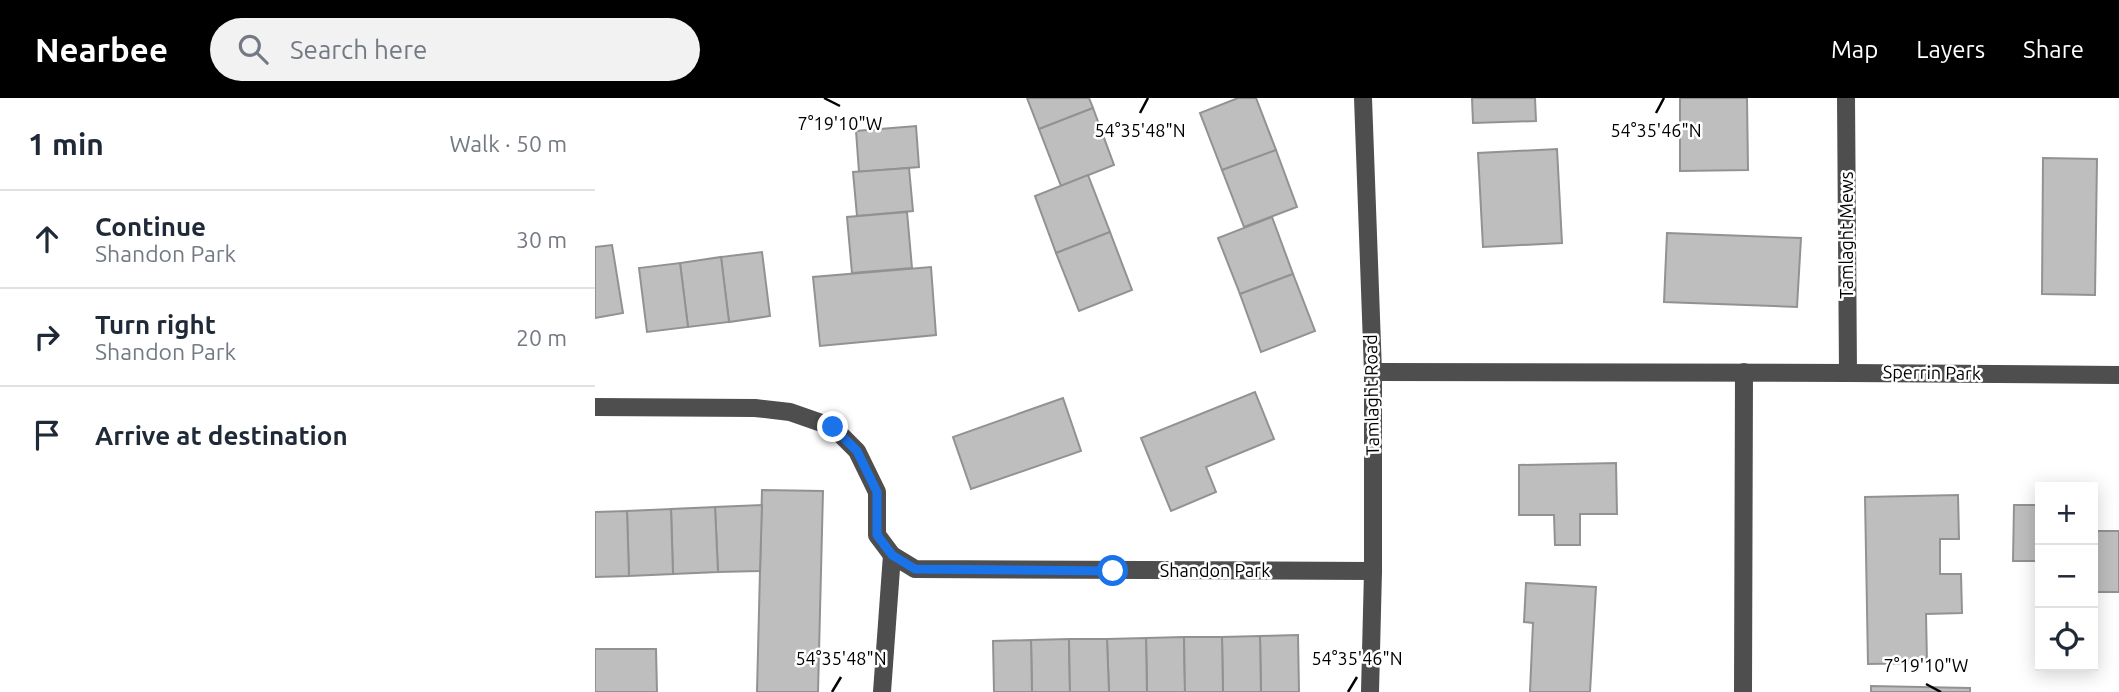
<!DOCTYPE html>
<meta charset="utf-8">
<style>
body{margin:0;font-family:Ubuntu,sans-serif;background:#f2f2f3;color:#1f2937}
.controls{position:absolute;right:21px;bottom:21px;display:grid;overflow:hidden;border-radius:0px;box-shadow:0 4px 18px #0003}
.controls button{width:63px;height:63px;display:grid;place-items:center;padding:0;border:0;border-bottom:2px solid #e0e1e3;background:#fff;color:#1f2937;font:35px sans-serif}
.stop{position:absolute;width:21px;height:21px;margin:-16px;border:5px solid #1a73e8;border-radius:50%;background:#fff}
.stop.end{background:#1a73e8;border-color:#fff;box-shadow:0 2px 7px #0008}
.list{margin:0;padding:0;list-style:none}
h2{display:flex;justify-content:space-between;align-items:center;height:91px;margin:0;padding:0 28px;font-size:30px}
h2 small{font-size:23px;font-weight:400;color:#747a83}
.list li{display:grid;grid-template-columns:46px 1fr auto;gap:21px;align-items:center;box-sizing:border-box;height:98px;padding:0 28px;border-top:2px solid #e0e1e3}
.list b{display:block;font-size:26px;white-space:nowrap}
.list p{margin:0;font-size:23px;white-space:nowrap;color:#747a83}
.list em{font-size:23px;font-style:normal;color:#747a83}
.icon{flex:none;width:38px;height:38px;fill:none;stroke:currentColor;stroke-width:2;stroke-linecap:round;stroke-linejoin:round}
.map{position:relative;flex:none;width:1524px;height:594px;overflow:hidden}
header{display:flex;align-items:center;gap:42px;box-sizing:border-box;height:98px;padding:0 35px;background:#000;color:#fff}
header strong{font-size:33px}
nav{display:flex;gap:38px;margin-inline-start:auto;font-size:24px}
.search{width:490px;height:63px;background:#f2f2f3;display:flex;align-items:center;gap:18px;box-sizing:border-box;padding:0 24px;border-radius:38px;color:#747a83;font-size:26px}
main{display:flex}
aside{flex:1;background:#fff}
.map>svg:first-child{display:block}
.building{fill:#bebebe;stroke:#929292;stroke-width:2}
.lines{fill:none;stroke-linecap:round;stroke-linejoin:round}
.minor{stroke:#4e4e4e;stroke-width:18}
.route{stroke:#1a73e8;stroke-width:9}
.ticks{fill:none;stroke:#000;stroke-width:2.5}
.labels{text-anchor:middle;stroke-width:5;stroke-linejoin:round;paint-order:stroke}
.street-label{font-size:18px;fill:#000;stroke:#fff}
.ticks-label{font-size:18px;text-anchor:middle;fill:#000;stroke:#fff;stroke-width:5;stroke-linejoin:round;paint-order:stroke}
</style>
<header>
<strong>Nearbee</strong>
<div class="search"><svg class="icon" aria-label="search" viewBox="0 0 24 24"><circle cx="10" cy="10" r="6"/><path d="M15 15l6 6"/></svg>Search here</div>
<nav><a>Map</a><a>Layers</a><a>Share</a></nav>
</header>
<main>
<aside>
<h2>1 min<small>Walk · 50 m</small></h2>
<ul class="list">
<li><svg class="icon" aria-label="ahead" viewBox="0 0 24 24"><path d="M12 20V5M6 11l6-6 6 6"/></svg><div><b>Continue</b><p>Shandon Park</p></div><em>30 m</em></li>
<li><svg class="icon" aria-label="right" viewBox="0 0 24 24"><path d="M7 20v-9h11M14 6l5 5-5 5"/></svg><div><b>Turn right</b><p>Shandon Park</p></div><em>20 m</em></li>
<li><svg class="icon" aria-label="arrive" viewBox="0 0 24 24"><path d="M6 21V4h12l-3 4 3 4H6"/></svg><div><b>Arrive at destination</b></div></li>
</ul>
</aside>
<div class="map">
<svg width="1524" height="594" viewBox="0 0 1524 594">
<rect width="100%" height="100%" fill="#fff"/>
<!-- building -->
<g class="building">
<path d="M 432,0 L 494,0 L 498,10 L 444,31 Z"/>
<path d="M 643,0 L 661,0 L 681,52 L 627,72 L 605,15 Z"/>
<path d="M 877,0 L 940,0 L 941,23 L 878,25 Z"/>
<path d="M 1085,0 L 1152,0 L 1153,72 L 1085,73 Z"/>
<path d="M 498,10 L 519,67 L 466,88 L 444,31 Z"/>
<path d="M 321,28 L 324,69 L 264,74 L 261,33 Z"/>
<path d="M 962,51 L 967,145 L 888,149 L 883,55 Z"/>
<path d="M 681,52 L 702,109 L 649,129 L 627,72 Z"/>
<path d="M 1448,60 L 1502,61 L 1500,197 L 1447,196 Z"/>
<path d="M 314,70 L 318,113 L 262,118 L 258,74 Z"/>
<path d="M 493,77 L 515,134 L 461,155 L 440,98 Z"/>
<path d="M 312,114 L 317,170 L 257,175 L 252,119 Z"/>
<path d="M 677,119 L 698,176 L 645,196 L 623,140 Z"/>
<path d="M 515,134 L 537,192 L 484,213 L 461,155 Z"/>
<path d="M 1072,135 L 1206,140 L 1202,209 L 1069,204 Z"/>
<path d="M 17,147 L 28,215 L 0,220 L 0,149 Z"/>
<path d="M 167,154 L 175,218 L 134,224 L 126,159 Z"/>
<path d="M 126,159 L 134,224 L 93,229 L 85,165 Z"/>
<path d="M 85,165 L 93,229 L 52,234 L 44,170 Z"/>
<path d="M 336,169 L 341,237 L 225,248 L 218,179 Z"/>
<path d="M 698,176 L 720,233 L 666,254 L 645,196 Z"/>
<path d="M 660,294 L 679,341 L 611,369 L 621,394 L 576,413 L 546,340 Z"/>
<path d="M 468,300 L 486,353 L 376,391 L 358,339 Z"/>
<path d="M 1021,365 L 1022,416 L 985,416 L 985,447 L 960,447 L 959,417 L 924,417 L 924,367 Z"/>
<path d="M 167,392 L 228,393 L 223,594 L 162,594 Z"/>
<path d="M 1363,397 L 1364,441 L 1345,441 L 1345,476 L 1366,476 L 1367,515 L 1331,516 L 1332,565 L 1273,566 L 1270,399 Z"/>
<path d="M 167,407 L 165,473 L 123,474 L 120,409 Z"/>
<path d="M 1419,407 L 1445,407 L 1445,463 L 1418,463 Z"/>
<path d="M 120,409 L 123,474 L 78,476 L 76,411 Z"/>
<path d="M 76,411 L 78,476 L 34,478 L 32,413 Z"/>
<path d="M 32,413 L 34,478 L 0,479 L 0,414 Z"/>
<rect x="1498" y="433" width="26" height="61"/>
<path d="M 931,485 L 1001,489 L 995,594 L 935,594 L 938,525 L 929,524 Z"/>
<path d="M 703,537 L 704,594 L 666,594 L 665,538 Z"/>
<path d="M 665,538 L 666,594 L 628,594 L 627,539 Z"/>
<path d="M 589,539 L 590,594 L 552,594 L 551,540 Z"/>
<path d="M 589,539 L 627,539 L 628,594 L 590,594 Z"/>
<path d="M 551,540 L 552,594 L 514,594 L 512,541 Z"/>
<path d="M 474,541 L 475,594 L 437,594 L 436,542 Z"/>
<path d="M 474,541 L 512,541 L 514,594 L 475,594 Z"/>
<path d="M 436,542 L 437,594 L 399,594 L 398,543 Z"/>
<path d="M 0,551 L 61,551 L 62,594 L 0,594 Z"/>
<path d="M 1276,588 L 1375,590 L 1375,594 L 1276,594 Z"/>
</g>
<g class="lines">
<!-- minor -->
<g class="minor">
<path d="M 768,0 L 778,274 L 778,473 L 775,594"/>
<path d="M 1251,0 L 1253,275"/>
<path d="M 778,274 L 1253,275 L 1524,277"/>
<path d="M 0,309 L 160,310 L 195,314 L 238,329 L 262,353 L 282,394 L 282,437 L 297,457 L 320,471 L 778,473"/>
<path d="M 287,594 L 297,457"/>
<path d="M 1148,594 L 1149,274"/>
</g>
</g>
<g class="lines">
<!-- route -->
<path class="route" d="M 238,329 L 262,353 L 282,394 L 282,437 L 297,457 L 320,471 L 518,473"/>
</g>
<!-- ticks -->
<path class="ticks" d="M 229,0 L 245,8M 545,15 L 553,0M 1061,15 L 1069,0M 1331,586 L 1346,594M 237,594 L 246,579M 753,594 L 762,579"/>
<g class="labels">
<!-- street labels -->
<g class="street-label">
<text transform="translate(1252 137) rotate(-90)" y="6">Tamlaght Mews</text>
<text transform="translate(1337 275) rotate(1)" y="6">Sperrin Park</text>
<text transform="translate(777 297) rotate(-91)" y="6">Tamlaght Road</text>
<text x="620" y="479">Shandon Park</text>
</g>
</g>
<g class="ticks-label">
<text x="245" y="32">7°19'10"W</text>
<text x="545" y="39">54°35'48"N</text>
<text x="1061" y="39">54°35'46"N</text>
<text x="246" y="567">54°35'48"N</text>
<text x="762" y="567">54°35'46"N</text>
<text x="1331" y="574">7°19'10"W</text>
</g>
</svg>
<div class="controls">
<button>+</button>
<button>−</button>
<button><svg class="icon" aria-label="locate" viewBox="0 0 24 24"><circle cx="12" cy="12" r="6"/><path d="M12 2v4M12 18v4M2 12h4M18 12h4"/></svg></button>
</div>
<div class="stop" style="left:518px;top:473px"></div>
<div class="stop end" style="left:238px;top:329px"></div>
</div>
</main>
